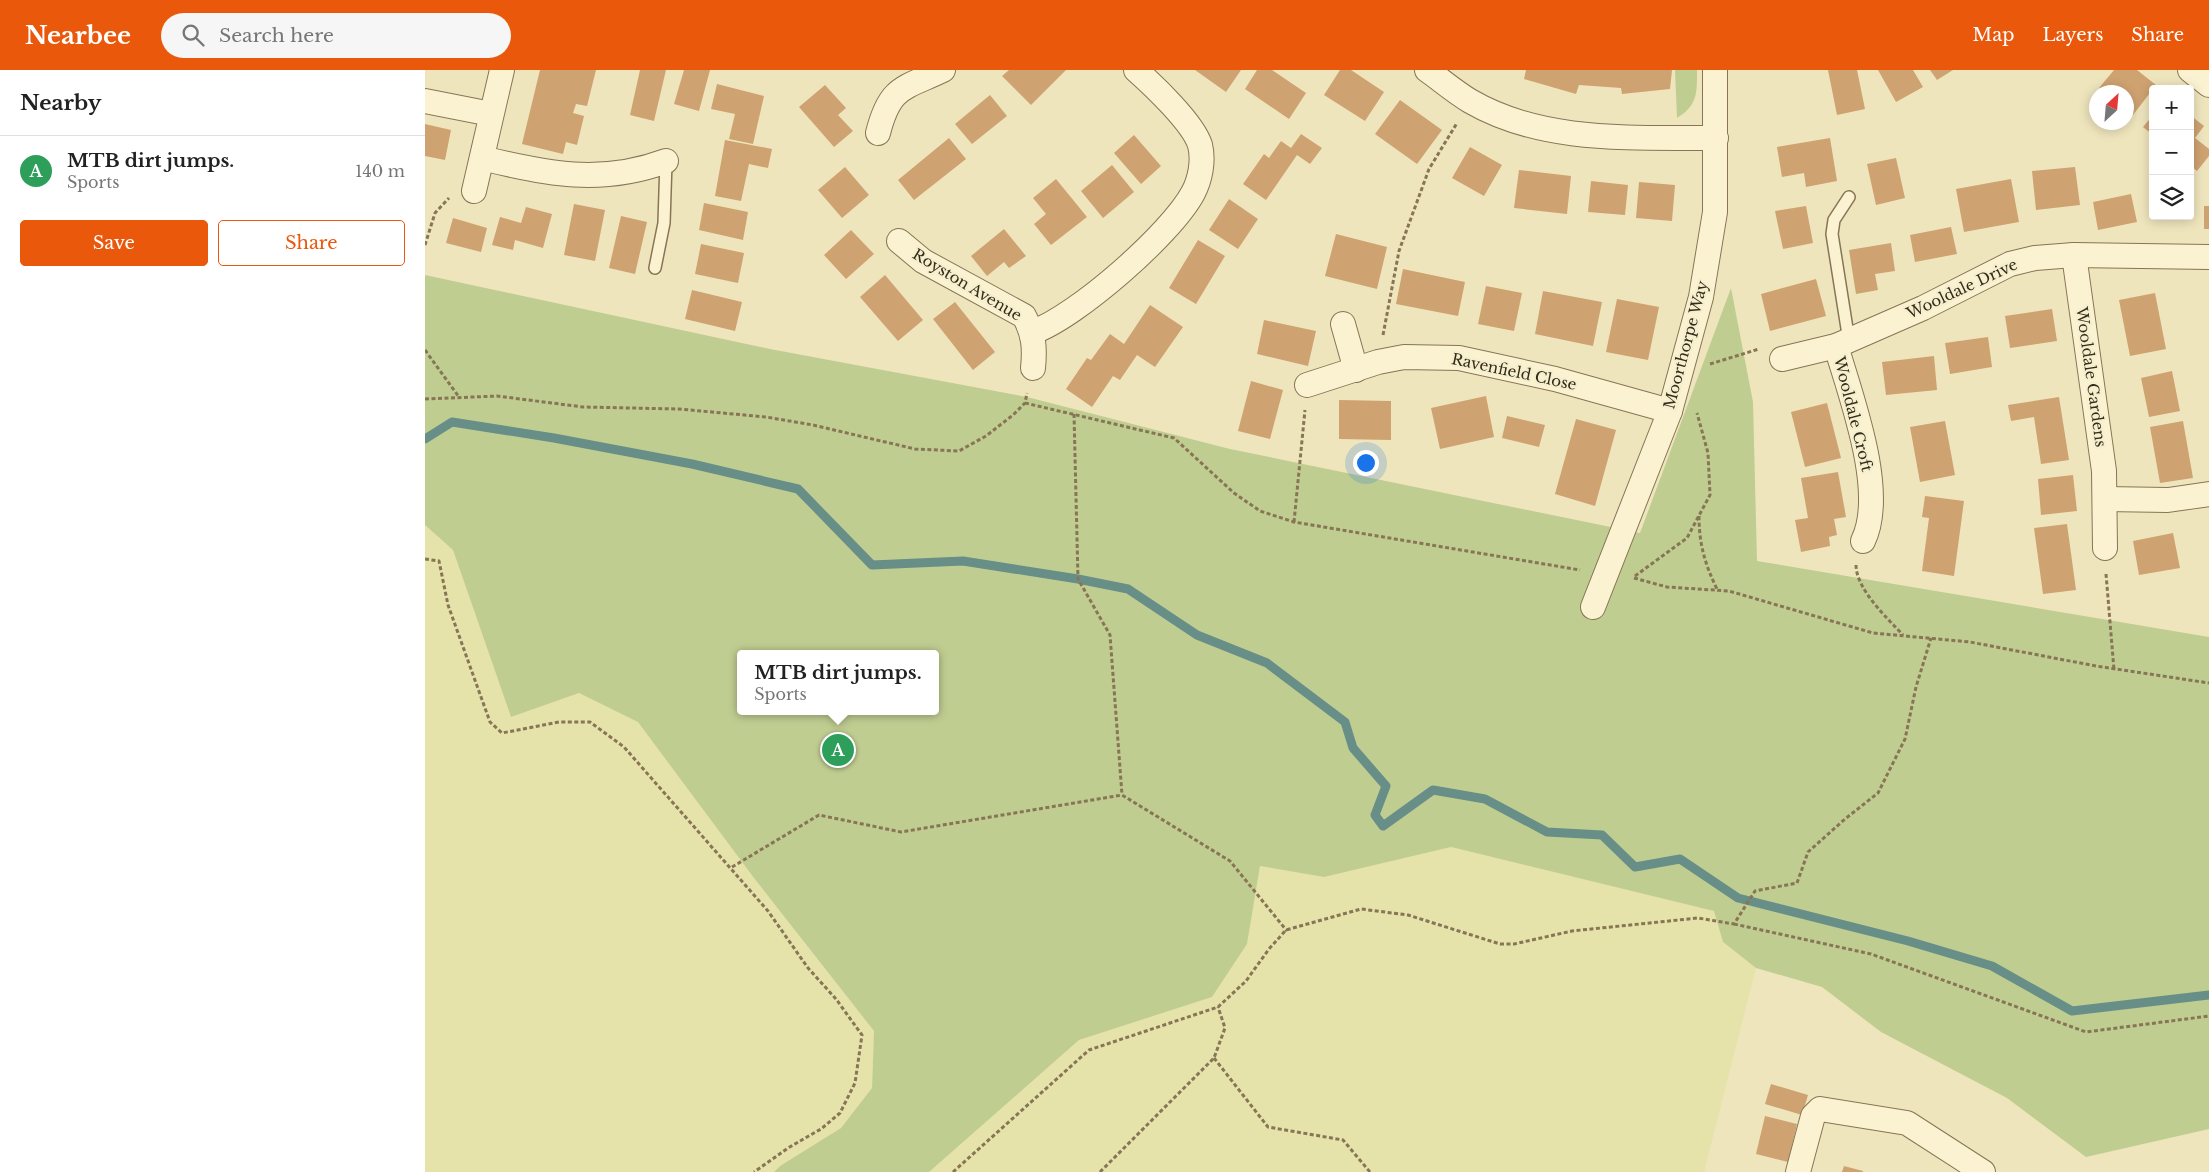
<!DOCTYPE html>
<meta charset="utf-8">
<style>
body{margin:0;font-family:"Libre Baskerville",serif;background:#f6f6f6;color:#222}
.controls{position:absolute;right:15px;top:15px;display:grid;overflow:hidden;border-radius:5px;box-shadow:0 2px 12px #0003}
.controls button{width:45px;height:45px;display:grid;place-items:center;padding:0;border:0;border-bottom:1px solid #e0e0e0;background:#fff;color:#222;font:25px sans-serif}
.compass{position:absolute;left:1664px;top:15px;width:45px;height:45px;border-radius:50%;background:#fff;box-shadow:0 2px 12px #0003;rotate:26deg}
.you{position:absolute;left:940px;top:392px;width:18px;height:18px;margin:-12px;border:4px solid #fff;border-radius:50%;background:#1a73e8;box-shadow:0 0 0 8px #1a73e833}
.badge{display:grid;place-items:center;width:32px;height:32px;border-radius:50%;background:#ea580c;color:#fff;font-size:16px;font-weight:700}
.pin{position:absolute;translate:-50% -50%;border:2px solid #fff;box-shadow:0 1px 5px #0006}
.popup{position:absolute;left:312px;top:580px;width:202px;height:65px;box-sizing:border-box;display:grid;place-content:center;border-radius:5px;background:#fff;filter:drop-shadow(0 1px 4px #0005);font-size:16px;white-space:nowrap;color:#767676}
.popup b{font-size:19px;color:#222}
.popup::after{content:'';position:absolute;left:50%;top:100%;margin-left:-10px;border:10px solid transparent;border-top-color:#fff}
.list{margin:0;padding:0;list-style:none}
h2{display:flex;justify-content:space-between;align-items:center;height:65px;margin:0;padding:0 20px;font-size:21px}
h2 small{font-size:16px;font-weight:400;color:#767676}
.list li{display:grid;grid-template-columns:32px 1fr auto;gap:15px;align-items:center;box-sizing:border-box;height:70px;padding:0 20px;border-top:1px solid #e0e0e0}
.list b{display:block;font-size:19px;white-space:nowrap}
.list p{margin:0;font-size:16px;white-space:nowrap;color:#767676}
.list em{font-size:16px;font-style:normal;color:#767676}
.actions{display:flex;gap:10px;padding:15px 20px}
.actions a{flex:1;padding:11px 0;border:1px solid #ea580c;border-radius:5px;text-align:center;font-size:18px;color:#ea580c}
.actions .main{background:#ea580c;color:#fff}
.icon{flex:none;width:28px;height:28px;fill:none;stroke:currentColor;stroke-width:2;stroke-linecap:round;stroke-linejoin:round}
.map{position:relative;flex:none;width:1784px;height:1102px;overflow:hidden}
header{display:flex;align-items:center;gap:30px;box-sizing:border-box;height:70px;padding:0 25px;background:#ea580c;color:#fff}
header strong{font-size:24px}
nav{display:flex;gap:28px;margin-inline-start:auto;font-size:18px}
.search{width:350px;height:45px;background:#f6f6f6;display:flex;align-items:center;gap:12px;box-sizing:border-box;padding:0 18px;border-radius:28px;color:#767676;font-size:19px}
main{display:flex}
aside{flex:1;background:#fff}
.map>svg:first-child{display:block}
.farmland{fill:#e5e2aa}
.green{fill:#c0cd91;fill-rule:evenodd}
.lines{fill:none;stroke-linecap:round;stroke-linejoin:round}
.stream{stroke:#688e88;stroke-width:9}
.building{fill:#cfa271}
.service-casing{stroke:#877556;stroke-width:14}
.minor-casing{stroke:#877556;stroke-width:26}
.path{stroke:#877556;stroke-width:3;stroke-dasharray:4 2.5;stroke-linecap:butt}
.service{stroke:#faf2d0;stroke-width:11}
.minor{stroke:#faf2d0;stroke-width:24}
.labels{text-anchor:middle;stroke-width:4.5;stroke-linejoin:round;paint-order:stroke}
.street-label{font-size:15px;fill:#362b1b;stroke:#f6efcd}
</style>
<header>
<strong>Nearbee</strong>
<div class="search"><svg class="icon" aria-label="search" viewBox="0 0 24 24"><circle cx="10" cy="10" r="6"/><path d="M15 15l6 6"/></svg>Search here</div>
<nav><a>Map</a><a>Layers</a><a>Share</a></nav>
</header>
<main>
<aside>
<h2>Nearby<small></small></h2>
<ul class="list">
<li><span class="badge" style="background:#2e9e5b">A</span><div><b>MTB dirt jumps.</b><p>Sports</p></div><em>140 m</em></li>
</ul>
<div class="actions"><a class="main">Save</a><a>Share</a></div>
</aside>
<div class="map">
<svg width="1784" height="1102" viewBox="0 0 1784 1102">
<rect width="100%" height="100%" fill="#efe5bd"/>
<!-- farmland -->
<g class="farmland">
<path d="M 0,455 L 28,480 L 86,647 L 154,623 L 213,651 L 329,808 L 449,961 L 447,1018 L 416,1058 L 355,1096 L 349,1102 L 0,1102 Z"/>
<path d="M 1026,777 L 1290,841 L 1298,872 L 1331,898 L 1279,1102 L 504,1102 L 654,970 L 787,927 L 822,874 L 835,796 L 899,807 Z"/>
</g>
<!-- green -->
<g class="green">
<path d="M 1250,0 L 1272,0 C 1272,23 1273,35 1252,48 Z"/>
<path d="M 0,205 L 345,279 L 602,327 L 805,379 L 1215,463 L 1306,218 L 1328,332 L 1332,491 L 1784,567 L 1784,1059 L 1661,1087 L 1582,1028 L 1456,962 L 1397,917 L 1331,898 L 1298,872 L 1289,841 L 1026,777 L 899,807 L 835,796 L 822,874 L 787,927 L 654,970 L 504,1102 L 349,1102 L 355,1096 L 416,1058 L 447,1018 L 449,961 L 329,808 L 213,652 L 154,623 L 86,647 L 28,480 L 0,455 ZM 316,584 L 510,584 L 510,641 L 316,641 Z"/>
</g>
<g class="lines">
<!-- stream -->
<path class="stream" d="M 0,369 L 27,352 L 129,368 L 267,394 L 373,419 L 447,495 L 538,491 L 653,509 L 703,519 L 772,565 L 842,593 L 920,652 L 928,678 L 961,716 L 950,745 L 958,756 L 1008,720 L 1060,729 L 1122,762 L 1177,765 L 1210,797 L 1255,789 L 1313,828 L 1483,871 L 1567,896 L 1647,941 L 1784,925"/>
</g>
<!-- building -->
<g class="building">
<path d="M 115,0 L 171,0 L 162,36 L 151,34 L 148,43 L 159,46 L 152,75 L 141,72 L 138,84 L 97,74 Z"/>
<path d="M 215,0 L 241,0 L 229,51 L 205,45 Z"/>
<path d="M 259,0 L 285,0 L 274,41 L 249,34 Z"/>
<path d="M 584,0 L 641,0 L 606,35 L 577,6 Z"/>
<path d="M 770,0 L 816,0 L 801,22 Z"/>
<path d="M 832,0 L 847,0 L 881,23 L 864,49 L 820,19 Z"/>
<path d="M 915,0 L 926,0 L 959,22 L 940,51 L 899,25 Z"/>
<path d="M 1101,0 L 1247,0 L 1245,19 L 1197,24 L 1196,18 L 1154,15 L 1151,24 L 1099,9 Z"/>
<path d="M 1403,0 L 1432,0 L 1440,39 L 1412,45 Z"/>
<path d="M 1453,0 L 1488,0 L 1498,17 L 1471,32 Z"/>
<path d="M 1505,0 L 1528,0 L 1512,10 Z"/>
<path d="M 1689,0 L 1712,0 L 1731,15 L 1708,45 L 1702,40 L 1702,22 L 1680,22 L 1674,18 Z"/>
<path d="M 292,14 L 339,26 L 328,74 L 304,69 L 310,44 L 286,39 Z"/>
<path d="M 400,15 L 421,38 L 413,45 L 428,61 L 409,77 L 374,37 Z"/>
<path d="M 565,25 L 582,46 L 547,74 L 530,54 Z"/>
<path d="M 975,30 L 1017,60 L 992,94 L 950,64 Z"/>
<path d="M 1728,45 L 1728,65 L 1718,57 Z"/>
<path d="M 1765,45 L 1779,56 L 1770,68 L 1784,79 L 1784,86 L 1772,101 L 1765,95 Z"/>
<path d="M 0,54 L 26,60 L 20,90 L 0,86 Z"/>
<path d="M 876,64 L 897,78 L 885,94 L 872,85 L 841,130 L 818,114 L 839,84 L 844,88 L 856,71 L 866,78 Z"/>
<path d="M 709,65 L 736,96 L 716,114 L 689,83 Z"/>
<path d="M 524,68 L 541,89 L 489,130 L 473,110 Z"/>
<path d="M 1405,68 L 1412,111 L 1381,117 L 1379,103 L 1357,107 L 1352,77 Z"/>
<path d="M 300,70 L 347,79 L 343,98 L 324,94 L 316,131 L 290,126 Z"/>
<path d="M 1045,77 L 1077,95 L 1059,126 L 1027,108 Z"/>
<path d="M 1471,88 L 1480,128 L 1451,135 L 1442,94 Z"/>
<path d="M 687,95 L 709,122 L 678,148 L 656,121 Z"/>
<path d="M 420,97 L 444,125 L 417,148 L 393,120 Z"/>
<path d="M 1650,97 L 1655,135 L 1611,140 L 1607,101 Z"/>
<path d="M 1094,100 L 1146,106 L 1142,144 L 1089,138 Z"/>
<path d="M 631,109 L 662,147 L 626,175 L 609,154 L 621,144 L 608,128 Z"/>
<path d="M 1586,109 L 1594,152 L 1539,162 L 1531,119 Z"/>
<path d="M 1166,111 L 1203,115 L 1200,145 L 1163,142 Z"/>
<path d="M 1214,112 L 1250,115 L 1247,151 L 1211,148 Z"/>
<path d="M 1706,124 L 1712,152 L 1673,160 L 1668,132 Z"/>
<path d="M 804,129 L 833,149 L 813,179 L 784,160 Z"/>
<path d="M 279,133 L 323,142 L 318,170 L 274,160 Z"/>
<path d="M 149,134 L 180,140 L 170,191 L 139,185 Z"/>
<path d="M 1381,136 L 1388,173 L 1358,179 L 1350,141 Z"/>
<rect x="1779" y="136" width="5" height="23"/>
<path d="M 101,137 L 127,144 L 118,178 L 90,170 L 88,180 L 67,175 L 75,147 L 96,153 Z"/>
<path d="M 196,146 L 222,152 L 210,204 L 184,198 Z"/>
<path d="M 28,148 L 62,158 L 56,182 L 21,173 Z"/>
<path d="M 1526,157 L 1532,184 L 1490,192 L 1485,165 Z"/>
<path d="M 579,159 L 601,186 L 584,198 L 579,192 L 562,206 L 546,186 Z"/>
<path d="M 426,160 L 449,184 L 421,209 L 399,185 Z"/>
<path d="M 911,164 L 962,177 L 952,219 L 900,206 Z"/>
<path d="M 773,170 L 800,186 L 771,234 L 744,218 Z"/>
<path d="M 1466,173 L 1470,201 L 1450,204 L 1453,220 L 1431,224 L 1424,180 Z"/>
<path d="M 276,174 L 319,183 L 313,213 L 270,204 Z"/>
<path d="M 978,199 L 1040,212 L 1033,246 L 971,234 Z"/>
<path d="M 460,205 L 498,250 L 473,271 L 435,227 Z"/>
<path d="M 1391,209 L 1401,246 L 1345,261 L 1336,224 Z"/>
<path d="M 1061,216 L 1097,223 L 1089,261 L 1053,254 Z"/>
<path d="M 267,220 L 317,232 L 310,261 L 260,249 Z"/>
<path d="M 1118,221 L 1177,232 L 1168,276 L 1110,264 Z"/>
<path d="M 1730,223 L 1741,279 L 1705,286 L 1694,230 Z"/>
<path d="M 1192,229 L 1234,237 L 1223,290 L 1181,282 Z"/>
<path d="M 530,232 L 570,282 L 548,300 L 508,249 Z"/>
<path d="M 725,235 L 758,257 L 730,297 L 712,285 L 695,310 L 688,306 L 667,337 L 641,319 L 662,288 L 666,290 L 685,264 L 699,274 Z"/>
<path d="M 1627,239 L 1632,271 L 1585,278 L 1580,246 Z"/>
<path d="M 839,250 L 891,261 L 883,296 L 832,284 Z"/>
<path d="M 1563,267 L 1567,297 L 1525,304 L 1520,273 Z"/>
<path d="M 1509,286 L 1512,320 L 1461,325 L 1457,292 Z"/>
<path d="M 1747,301 L 1755,341 L 1724,347 L 1716,308 Z"/>
<path d="M 826,311 L 858,320 L 845,369 L 813,361 Z"/>
<path d="M 1061,326 L 1069,367 L 1015,379 L 1006,338 Z"/>
<path d="M 1634,327 L 1644,390 L 1616,394 L 1609,347 L 1586,351 L 1583,335 Z"/>
<path d="M 914,330 L 966,331 L 966,370 L 914,369 Z"/>
<path d="M 1402,333 L 1416,388 L 1380,397 L 1366,342 Z"/>
<path d="M 1082,346 L 1120,355 L 1114,377 L 1077,368 Z"/>
<path d="M 1151,349 L 1191,360 L 1170,436 L 1130,424 Z"/>
<path d="M 1520,351 L 1530,405 L 1495,412 L 1485,357 Z"/>
<path d="M 1758,351 L 1768,408 L 1735,413 L 1725,357 Z"/>
<path d="M 1413,402 L 1421,447 L 1409,449 L 1412,465 L 1404,467 L 1405,476 L 1376,482 L 1370,450 L 1383,448 L 1376,408 Z"/>
<path d="M 1648,405 L 1652,441 L 1616,445 L 1613,409 Z"/>
<path d="M 1500,426 L 1539,431 L 1529,506 L 1497,501 L 1504,448 L 1497,447 Z"/>
<path d="M 1642,454 L 1651,520 L 1618,524 L 1609,458 Z"/>
<path d="M 1748,463 L 1755,498 L 1714,505 L 1708,471 Z"/>
<path d="M 1346,1014 L 1383,1025 L 1377,1045 L 1340,1034 Z"/>
<path d="M 1340,1046 L 1372,1054 L 1363,1092 L 1331,1084 Z"/>
<path d="M 1419,1096 L 1438,1101 L 1438,1102 L 1417,1102 Z"/>
</g>
<g class="lines">
<defs>
<g id="service">
<path d="M 230,198 L 239,153 L 241,91"/>
<path d="M 1424,271 L 1407,164 L 1409,150 L 1424,127"/>
</g>
<g id="minor">
<path d="M 1002,0 C 1016,10 1030,22 1045,31 C 1119,74 1208,67 1291,68"/>
<path d="M 1765,0 L 1784,15"/>
<path d="M 0,31 L 66,44"/>
<path d="M 453,63 C 465,16 478,19 518,0"/>
<path d="M 57,88 C 121,104 177,115 241,91"/>
<path d="M 49,121 L 77,0"/>
<path d="M 474,171 L 498,191 L 599,246 C 609,264 610,278 608,298"/>
<path d="M 1649,185 L 1679,401 L 1680,478"/>
<path d="M 918,254 L 931,300"/>
<path d="M 608,262 C 651,247 746,164 768,123 C 775,110 779,91 775,75 C 768,53 729,16 711,0"/>
<path d="M 1411,276 C 1426,327 1462,422 1438,471"/>
<path d="M 1357,289 L 1411,276 L 1498,238 L 1585,194 L 1610,188 L 1649,185 L 1784,187"/>
<path d="M 882,315 L 953,292 L 979,287 L 1034,288 L 1130,309 L 1245,341"/>
<path d="M 1680,429 L 1743,430 L 1784,424"/>
<path d="M 1168,537 L 1245,341 L 1276,227 L 1290,142 L 1290,0"/>
<path d="M 1373,1102 L 1388,1046 L 1395,1039 L 1482,1053 L 1558,1102"/>
</g>
</defs>
<!-- service casing -->
<use href="#service" class="service-casing"/>
<!-- minor casing -->
<use href="#minor" class="minor-casing"/>
<!-- path -->
<g class="path">
<path d="M 0,175 L 10,143 L 24,128"/>
<path d="M 958,265 L 974,181 L 1004,99 L 1032,53"/>
<path d="M 0,280 L 34,327"/>
<path d="M 1285,294 L 1334,279"/>
<path d="M 0,329 L 72,326 L 158,337 L 254,339 L 341,347 L 388,355 L 490,379 L 534,381 L 561,366 L 588,345 L 600,333 L 602,323"/>
<path d="M 600,333 L 749,368 L 809,423 L 835,441 L 869,452 L 1155,500"/>
<path d="M 649,344 L 653,509 L 685,565 L 697,725"/>
<path d="M 1274,446 C 1274,474 1280,495 1293,521"/>
<path d="M 869,452 L 880,340"/>
<path d="M 0,489 L 14,491 L 23,535 L 65,652 L 77,663 L 134,652 L 165,652 L 199,677 L 343,841 L 383,898 L 411,929 L 437,965 L 430,1013 L 415,1043 L 396,1059 L 363,1078 L 329,1102"/>
<path d="M 1431,495 C 1431,519 1462,548 1478,565"/>
<path d="M 1681,504 L 1689,600"/>
<path d="M 1210,506 L 1262,468 L 1285,425 L 1283,383 L 1272,343"/>
<path d="M 1209,508 L 1242,517 L 1304,521 L 1448,563 L 1545,572 L 1671,596 L 1784,613"/>
<path d="M 307,797 L 394,745 L 476,762 L 697,725 L 805,791 L 862,861"/>
<path d="M 1309,854 L 1446,884 L 1661,962 L 1784,946"/>
<path d="M 789,988 L 843,1057 L 918,1070 L 945,1102"/>
<path d="M 528,1102 L 664,980 L 793,937 L 821,911 L 844,879 L 861,860 L 936,839 L 983,845 L 1075,874 L 1089,874 L 1147,861 L 1273,848 L 1309,854 L 1330,821 L 1372,813 L 1383,782 L 1420,749 L 1453,723 L 1480,669 L 1491,617 L 1506,568"/>
<path d="M 675,1102 L 789,988 L 800,958 L 793,937"/>
</g>
<!-- service -->
<use href="#service" class="service"/>
<!-- minor -->
<use href="#minor" class="minor"/>
</g>
<g class="labels">
<!-- street labels -->
<g class="street-label">
<text transform="translate(542 215) rotate(31)" y="5">Royston Avenue</text>
<text transform="translate(1537 219) rotate(-25)" y="5">Wooldale Drive</text>
<text transform="translate(1261 275) rotate(-75)" y="5">Moorthorpe Way</text>
<text transform="translate(1089 302) rotate(12)" y="5">Ravenfield Close</text>
<text transform="translate(1666 307) rotate(82)" y="5">Wooldale Gardens</text>
<text transform="translate(1428 344) rotate(76)" y="5">Wooldale Croft</text>
</g>
</g>
</svg>
<div class="controls">
<button>+</button>
<button>−</button>
<button><svg class="icon" aria-label="layers" viewBox="0 0 24 24"><path d="M12 4l9 5-9 5-9-5zM3 14l9 5 9-5"/></svg></button>
</div>
<svg class="compass" viewBox="-18 -18 36 36"><path d="M0-13l5 13h-10z" fill="#e53935"/><path d="M0 13l5-13h-10z" fill="#767676"/></svg>
<div class="you"></div>
<div class="pin badge" style="left:413px;top:680px;background:#2e9e5b">A</div>
<div class="popup"><b>MTB dirt jumps.</b>Sports</div>
</div>
</main>
